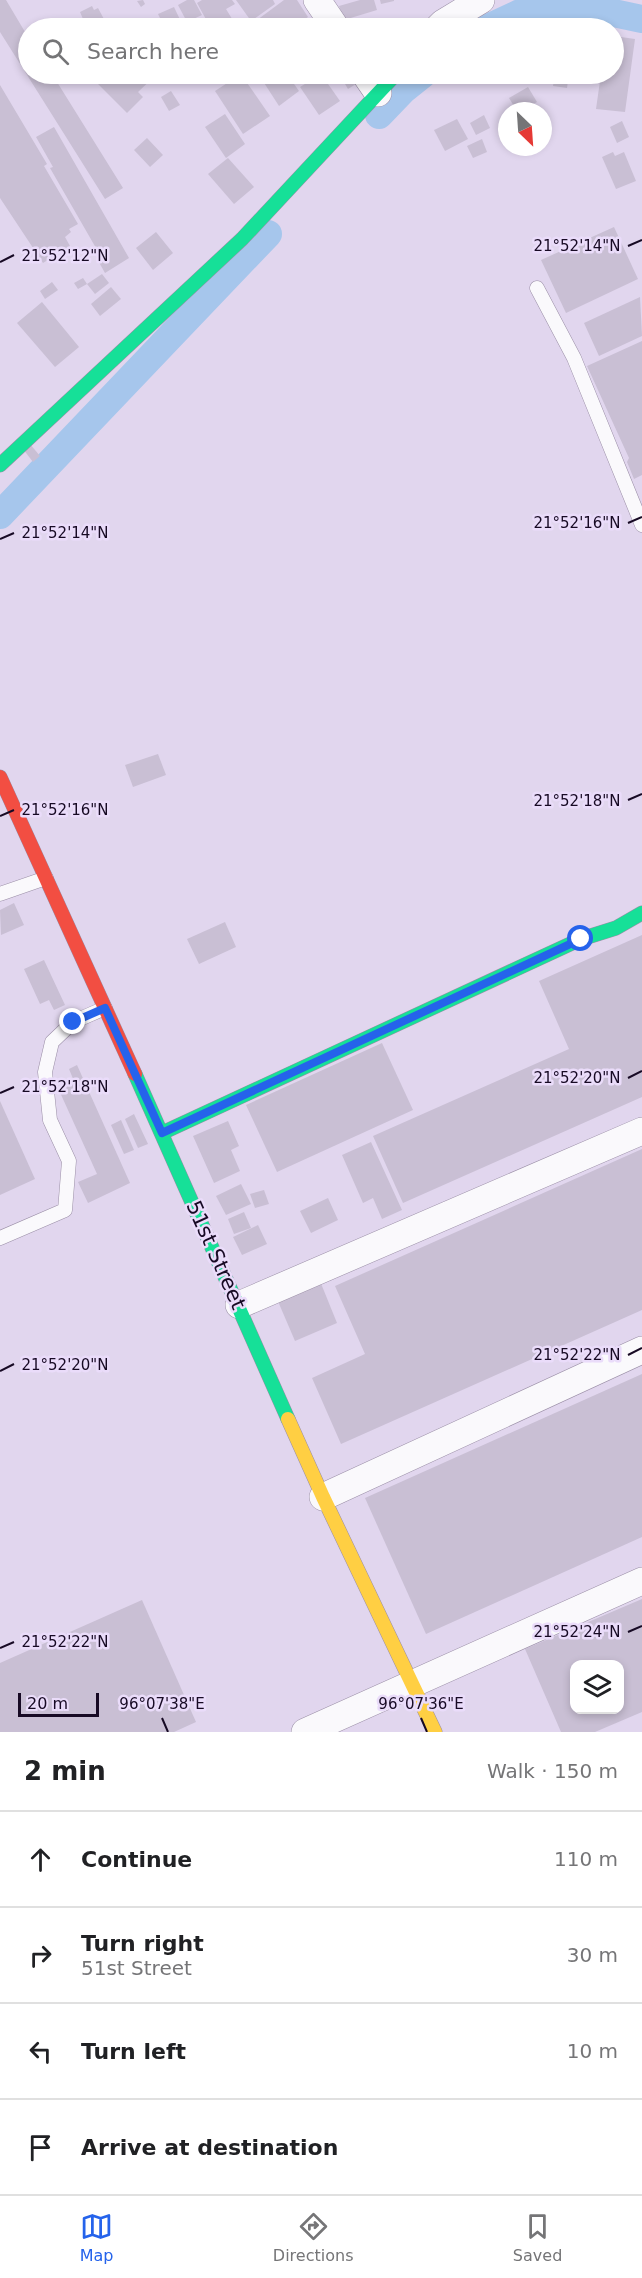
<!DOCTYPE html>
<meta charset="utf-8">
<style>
body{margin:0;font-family:"DejaVu Sans",sans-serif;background:#f6f6f6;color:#202124}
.controls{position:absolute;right:18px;bottom:18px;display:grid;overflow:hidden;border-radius:12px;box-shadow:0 3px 9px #0003}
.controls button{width:54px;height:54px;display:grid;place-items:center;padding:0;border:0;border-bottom:2px solid #e0e0e0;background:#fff;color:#202124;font:30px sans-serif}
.compass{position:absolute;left:498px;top:102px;width:54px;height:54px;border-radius:50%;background:#fff;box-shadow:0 3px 9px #0003;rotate:155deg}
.scale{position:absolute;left:18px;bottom:15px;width:81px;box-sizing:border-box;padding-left:6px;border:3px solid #170a24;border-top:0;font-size:16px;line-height:21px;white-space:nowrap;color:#170a24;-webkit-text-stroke:4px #eadcfa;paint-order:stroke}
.stop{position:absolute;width:18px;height:18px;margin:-14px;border:4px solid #2563eb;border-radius:50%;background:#fff}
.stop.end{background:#2563eb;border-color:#fff;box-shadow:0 2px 6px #0008}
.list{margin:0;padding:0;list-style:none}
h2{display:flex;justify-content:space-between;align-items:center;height:78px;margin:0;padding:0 24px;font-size:26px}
h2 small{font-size:20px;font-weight:400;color:#757577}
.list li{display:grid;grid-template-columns:39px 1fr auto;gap:18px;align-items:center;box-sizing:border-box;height:96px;padding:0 24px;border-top:2px solid #e0e0e0}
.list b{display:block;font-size:22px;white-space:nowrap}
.list p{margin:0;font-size:20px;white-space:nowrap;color:#757577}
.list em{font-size:20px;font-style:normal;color:#757577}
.icon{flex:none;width:33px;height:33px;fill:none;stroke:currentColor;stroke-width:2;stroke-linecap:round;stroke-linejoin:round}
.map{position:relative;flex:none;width:642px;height:1732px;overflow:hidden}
.search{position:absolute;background:#fff;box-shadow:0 3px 9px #0003;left:18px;right:18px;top:18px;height:66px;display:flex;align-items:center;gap:15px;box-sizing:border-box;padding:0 21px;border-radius:33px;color:#757577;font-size:22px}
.sheet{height:462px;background:#fff}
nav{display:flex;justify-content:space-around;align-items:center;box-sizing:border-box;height:84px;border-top:2px solid #e0e0e0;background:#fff;font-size:16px;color:#757577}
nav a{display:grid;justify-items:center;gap:3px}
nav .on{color:#2563eb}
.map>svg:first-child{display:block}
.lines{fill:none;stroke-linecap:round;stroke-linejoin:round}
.canal{stroke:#a6c6ec;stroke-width:28}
.building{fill:#c9bfd4;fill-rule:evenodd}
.lane-casing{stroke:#9a8ea6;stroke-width:15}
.street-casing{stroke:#9a8ea6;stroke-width:28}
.fast-casing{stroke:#9a8ea6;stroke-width:15}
.slow-casing{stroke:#9a8ea6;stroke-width:15}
.jam-casing{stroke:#9a8ea6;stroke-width:15}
.lane{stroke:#faf9fc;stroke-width:14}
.street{stroke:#faf9fc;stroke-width:27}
.fast{stroke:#16e098;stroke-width:14}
.slow{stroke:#ffcf43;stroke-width:14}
.jam{stroke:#f24e42;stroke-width:14}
.route{stroke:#2563eb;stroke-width:8}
.ticks{fill:none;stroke:#170a24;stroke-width:2}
.labels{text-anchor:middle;stroke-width:5;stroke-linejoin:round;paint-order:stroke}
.street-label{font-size:21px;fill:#170a24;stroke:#eadcfa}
.ticks-label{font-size:15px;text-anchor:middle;fill:#170a24;stroke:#eadcfa;stroke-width:5;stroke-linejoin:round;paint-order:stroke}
</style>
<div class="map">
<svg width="642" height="1732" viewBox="0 0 642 1732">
<rect width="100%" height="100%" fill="#e1d6ee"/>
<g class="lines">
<!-- canal -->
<g class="canal">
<path d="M 488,28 L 520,13 L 590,8 L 642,19"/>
<path d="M 379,115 L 403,90 L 423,74"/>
<path d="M 0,515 L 268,234"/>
</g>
</g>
<!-- building -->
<g class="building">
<path d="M 0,0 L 6,0 L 28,37 L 28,74 L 52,74 L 123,188 L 105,199 L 0,32 Z"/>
<path d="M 143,0 L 145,4 L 141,7 L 137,1 Z"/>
<path d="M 187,0 L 194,0 L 202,15 L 187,22 L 178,5 Z"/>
<path d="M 202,0 L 232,0 L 235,4 L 226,9 L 237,27 L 221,28 L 216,19 L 208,23 L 197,3 Z"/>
<path d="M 236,0 L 273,0 L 275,4 L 251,21 Z"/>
<path d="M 284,0 L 297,0 L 308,17 L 292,28 L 257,28 L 253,23 Z"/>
<path d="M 360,0 L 374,0 L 377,10 L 344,20 L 339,6 Z"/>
<path d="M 380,0 L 394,0 L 394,1 L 381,4 Z"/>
<path d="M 92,6 L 94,10 L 98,8 L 105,21 L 94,26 L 92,23 L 83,19 L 80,12 Z"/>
<path d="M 174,7 L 184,28 L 165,28 L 158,14 Z"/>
<path d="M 614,36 L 635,39 L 625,112 L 596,109 L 601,74 L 614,74 Z"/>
<path d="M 109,74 L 157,74 L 138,92 L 143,97 L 127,113 L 98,84 Z"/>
<path d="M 241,74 L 270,116 L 243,134 L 215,91 Z"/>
<path d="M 261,74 L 287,74 L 299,91 L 279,106 L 259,75 Z"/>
<path d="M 321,74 L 340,101 L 319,115 L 300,87 Z"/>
<path d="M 333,74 L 341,74 L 343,76 L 337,80 Z"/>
<path d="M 351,74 L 356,84 L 348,89 L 342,79 Z"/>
<path d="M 555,74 L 569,74 L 567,88 L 553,86 Z"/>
<path d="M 0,85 L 47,164 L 44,166 L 78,224 L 69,229 L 71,232 L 65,237 L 70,246 L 43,263 L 0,198 Z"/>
<path d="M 528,87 L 537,102 L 522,111 L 517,111 L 509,98 Z"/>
<path d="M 171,91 L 180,105 L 169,111 L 161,97 Z"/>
<path d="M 225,114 L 245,144 L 226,158 L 205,127 Z"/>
<path d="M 484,115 L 490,128 L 476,135 L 470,123 Z"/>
<path d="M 457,119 L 468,139 L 445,151 L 434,130 Z"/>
<path d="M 622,121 L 629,137 L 617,143 L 610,127 Z"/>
<path d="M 54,127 L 129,258 L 105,273 L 96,257 L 100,255 L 50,168 L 53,167 L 36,137 Z"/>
<path d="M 147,138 L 163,155 L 150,167 L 134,150 Z"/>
<path d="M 482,139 L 487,152 L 473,158 L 467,146 Z"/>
<path d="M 613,152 L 615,156 L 624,152 L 636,181 L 616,189 L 602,157 Z"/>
<path d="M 228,158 L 254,187 L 234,204 L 208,174 Z"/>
<path d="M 614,227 L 638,279 L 566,313 L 541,260 Z"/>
<path d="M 156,232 L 173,253 L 153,270 L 136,248 Z"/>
<path d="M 102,274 L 109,283 L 95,294 L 87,284 Z"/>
<path d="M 83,278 L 87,284 L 78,289 L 74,283 Z"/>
<path d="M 52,282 L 58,290 L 45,299 L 40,291 Z"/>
<path d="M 111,287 L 121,299 L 100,316 L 91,304 Z"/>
<path d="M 640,297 L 642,336 L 599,356 L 584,323 Z"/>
<path d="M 42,302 L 79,347 L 55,367 L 17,323 Z"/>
<path d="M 642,341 L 642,475 L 634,479 L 627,462 L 629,458 L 587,366 Z"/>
<path d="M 30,444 L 40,456 L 33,462 L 23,449 Z"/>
<path d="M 158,754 L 166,775 L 133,787 L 125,765 Z"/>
<path d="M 14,903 L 24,925 L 1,935 L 0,910 Z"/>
<path d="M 225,922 L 236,947 L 199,964 L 187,939 Z"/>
<path d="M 642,935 L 642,1097 L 403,1203 L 373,1136 L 569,1049 L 539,981 Z"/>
<path d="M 44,960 L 65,1005 L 54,1010 L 49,1000 L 40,1004 L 24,969 Z"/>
<path d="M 382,1043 L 413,1110 L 277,1172 L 246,1105 Z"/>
<path d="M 77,1065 L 130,1183 L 88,1203 L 78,1182 L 97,1174 L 58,1088 L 74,1081 L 69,1069 Z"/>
<path d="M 0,1101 L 35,1179 L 0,1195 Z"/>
<path d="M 134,1114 L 148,1144 L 138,1148 L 125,1119 Z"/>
<path d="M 121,1120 L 134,1150 L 124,1154 L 111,1125 Z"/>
<path d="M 228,1121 L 239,1146 L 231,1150 L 240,1171 L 214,1183 L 193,1136 Z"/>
<path d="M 371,1142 L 402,1210 L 382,1219 L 373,1198 L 363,1203 L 342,1155 Z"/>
<path d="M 642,1149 L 642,1310 L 341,1444 L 312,1378 L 365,1354 L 335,1286 Z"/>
<path d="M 241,1184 L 251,1204 L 226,1215 L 216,1196 Z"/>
<path d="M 264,1190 L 269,1204 L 255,1208 L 250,1194 Z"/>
<path d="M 328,1198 L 338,1220 L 311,1233 L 300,1211 Z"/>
<path d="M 244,1212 L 251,1228 L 234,1234 L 228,1219 Z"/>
<path d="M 258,1225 L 267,1244 L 242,1255 L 233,1237 Z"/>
<path d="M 320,1281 L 337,1323 L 295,1341 L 277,1299 Z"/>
<path d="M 642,1374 L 642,1537 L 426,1634 L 365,1498 Z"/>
<path d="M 642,1599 L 642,1712 L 595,1732 L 561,1732 L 525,1649 ZM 574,1664 L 620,1664 L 620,1710 L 574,1710 Z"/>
<path d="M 142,1600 L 196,1722 L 174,1732 L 0,1732 L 0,1663 Z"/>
</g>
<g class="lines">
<defs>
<g id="lane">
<path d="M 537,288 L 574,358 L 642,525"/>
<path d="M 0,894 L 46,878"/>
<path d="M 0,1238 L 65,1210 L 69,1161 L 50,1120 L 45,1072 L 52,1042 L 73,1022 L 105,1008"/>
</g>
<g id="street">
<path d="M 317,0 L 336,28"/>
<path d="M 438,28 L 443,23 L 481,0"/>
<path d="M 365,74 L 378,93"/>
<path d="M 239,1305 L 642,1131"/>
<path d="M 323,1497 L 642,1350"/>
<path d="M 305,1732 L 642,1581"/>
</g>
<g id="fast">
<path d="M 0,465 L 242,239 L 396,74"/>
<path d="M 135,1074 L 288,1419"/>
<path d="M 162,1133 L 581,939 L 616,928 L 642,913"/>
</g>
<path id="slow" d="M 288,1419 L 323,1497 L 435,1732"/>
<path id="jam" d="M 0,777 L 135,1074"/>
</defs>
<!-- lane casing -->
<use href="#lane" class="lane-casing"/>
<!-- street casing -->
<use href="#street" class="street-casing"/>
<!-- fast casing -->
<use href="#fast" class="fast-casing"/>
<!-- slow casing -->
<use href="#slow" class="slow-casing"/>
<!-- jam casing -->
<use href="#jam" class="jam-casing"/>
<!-- lane -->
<use href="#lane" class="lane"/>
<!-- street -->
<use href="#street" class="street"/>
<!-- fast -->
<use href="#fast" class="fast"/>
<!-- slow -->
<use href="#slow" class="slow"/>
<!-- jam -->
<use href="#jam" class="jam"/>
</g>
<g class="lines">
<!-- route -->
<path class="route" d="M 73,1022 L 105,1008 L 162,1133 L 581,939"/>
</g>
<!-- ticks -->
<path class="ticks" d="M 628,246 L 642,240M 0,262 L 14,255M 628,523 L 642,517M 0,539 L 14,533M 628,800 L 642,794M 0,816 L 14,810M 628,1078 L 642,1071M 0,1093 L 14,1087M 628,1355 L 642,1348M 0,1371 L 14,1364M 628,1632 L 642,1626M 0,1648 L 14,1642M 162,1718 L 168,1732M 421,1718 L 427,1732"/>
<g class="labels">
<!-- street labels -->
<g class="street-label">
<text transform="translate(216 1255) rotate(66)" y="7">51st Street</text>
</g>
</g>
<g class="ticks-label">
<text x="577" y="251">21°52'14"N</text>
<text x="65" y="261">21°52'12"N</text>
<text x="577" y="528">21°52'16"N</text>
<text x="65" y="538">21°52'14"N</text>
<text x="577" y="806">21°52'18"N</text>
<text x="65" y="815">21°52'16"N</text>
<text x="577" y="1083">21°52'20"N</text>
<text x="65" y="1092">21°52'18"N</text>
<text x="577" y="1360">21°52'22"N</text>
<text x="65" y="1370">21°52'20"N</text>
<text x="577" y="1637">21°52'24"N</text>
<text x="65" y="1647">21°52'22"N</text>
<text x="162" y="1709">96°07'38"E</text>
<text x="421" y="1709">96°07'36"E</text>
</g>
</svg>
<div class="controls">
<button><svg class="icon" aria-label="layers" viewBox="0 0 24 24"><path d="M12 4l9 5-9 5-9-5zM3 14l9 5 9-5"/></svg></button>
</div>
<svg class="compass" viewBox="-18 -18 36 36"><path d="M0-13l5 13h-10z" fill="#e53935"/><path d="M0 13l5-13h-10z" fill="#757577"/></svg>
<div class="scale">20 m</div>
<div class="stop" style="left:581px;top:939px"></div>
<div class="stop end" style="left:73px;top:1022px"></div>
<div class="search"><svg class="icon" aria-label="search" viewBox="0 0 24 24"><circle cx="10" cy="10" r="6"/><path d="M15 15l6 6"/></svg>Search here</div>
</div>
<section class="sheet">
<h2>2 min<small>Walk · 150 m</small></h2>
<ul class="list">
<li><svg class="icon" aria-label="ahead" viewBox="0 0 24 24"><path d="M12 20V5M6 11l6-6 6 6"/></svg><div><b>Continue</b></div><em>110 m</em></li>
<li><svg class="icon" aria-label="right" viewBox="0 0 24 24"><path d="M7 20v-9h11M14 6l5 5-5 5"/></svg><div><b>Turn right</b><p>51st Street</p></div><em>30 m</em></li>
<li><svg class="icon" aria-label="left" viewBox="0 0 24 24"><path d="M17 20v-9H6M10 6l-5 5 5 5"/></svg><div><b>Turn left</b></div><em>10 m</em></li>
<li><svg class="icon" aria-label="arrive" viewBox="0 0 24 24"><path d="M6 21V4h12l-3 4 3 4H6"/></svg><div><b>Arrive at destination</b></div></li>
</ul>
</section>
<nav>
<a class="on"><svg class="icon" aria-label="map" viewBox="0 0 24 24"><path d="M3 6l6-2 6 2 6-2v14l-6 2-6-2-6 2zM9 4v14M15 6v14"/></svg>Map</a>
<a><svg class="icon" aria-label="directions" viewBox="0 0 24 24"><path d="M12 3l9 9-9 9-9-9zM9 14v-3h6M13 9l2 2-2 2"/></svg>Directions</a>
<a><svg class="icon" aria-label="saved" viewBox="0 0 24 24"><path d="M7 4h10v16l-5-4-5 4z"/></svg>Saved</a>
</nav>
